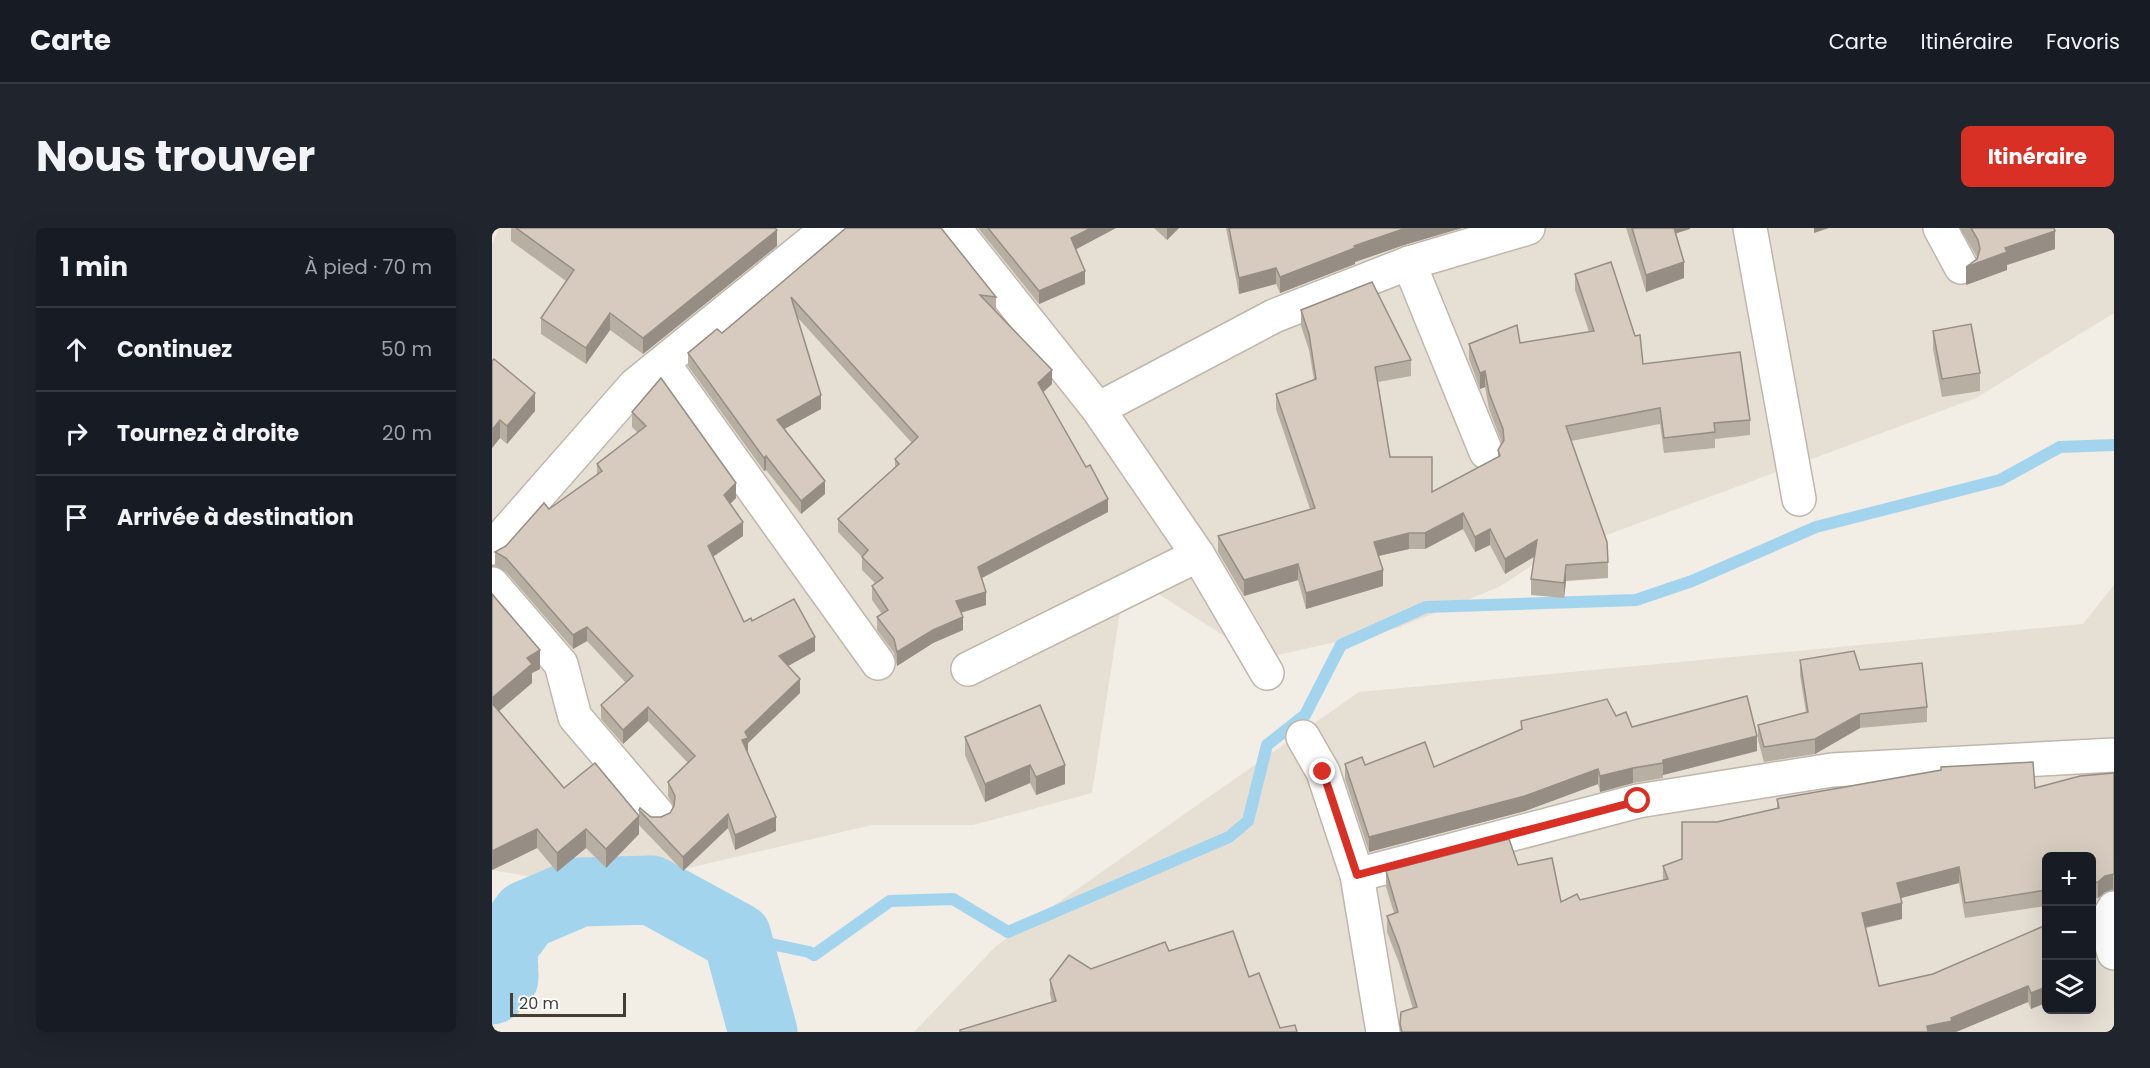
<!DOCTYPE html>
<html lang="fr">
<meta charset="utf-8">
<style>
body{margin:0;font-family:Poppins,sans-serif;background:#20242c;color:#f1f3f6}
.controls{position:absolute;right:18px;bottom:18px;display:grid;overflow:hidden;border-radius:9px;box-shadow:0 6px 24px #0002}
.controls button{width:54px;height:54px;display:grid;place-items:center;padding:0;border:0;border-bottom:2px solid #363941;background:#171b24;color:#f1f3f6;font:30px sans-serif}
.scale{position:absolute;left:18px;bottom:15px;width:116px;box-sizing:border-box;padding-left:6px;border:3px solid #443d35;border-top:0;font-size:16px;line-height:21px;white-space:nowrap;color:#443d35;-webkit-text-stroke:4px #fff;paint-order:stroke}
.stop{position:absolute;width:18px;height:18px;margin:-14px;border:4px solid #d93025;border-radius:50%;background:#fff}
.stop.end{background:#d93025;border-color:#fff;box-shadow:0 2px 6px #0008}
.list{margin:0;padding:0;list-style:none}
h2{display:flex;justify-content:space-between;align-items:center;height:78px;margin:0;padding:0 24px;font-size:26px}
h2 small{font-size:20px;font-weight:400;color:#9ea1a6}
.list li{display:grid;grid-template-columns:39px 1fr auto;gap:18px;align-items:center;box-sizing:border-box;height:84px;padding:0 24px;border-top:2px solid #363941}
.list b{display:block;font-size:22px;white-space:nowrap}
.list em{font-size:20px;font-style:normal;color:#9ea1a6}
.icon{flex:none;width:33px;height:33px;fill:none;stroke:currentColor;stroke-width:2;stroke-linecap:round;stroke-linejoin:round}
.map{position:relative;flex:none;width:1622px;height:804px;overflow:hidden;border-radius:9px}
header{display:flex;align-items:center;gap:36px;box-sizing:border-box;height:84px;padding:0 30px;background:#171b24;border-bottom:2px solid #363941}
header strong{font-size:28px}
nav{display:flex;gap:33px;margin-inline-start:auto;font-size:21px}
.intro{display:flex;align-items:center;justify-content:space-between;box-sizing:border-box;height:144px;padding:0 36px}
h1{margin:0;font-size:42px}
.button{padding:15px 27px;border-radius:9px;background:#d93025;color:#fff;font-size:21px;font-weight:700}
main{display:flex;gap:36px;padding:0 36px}
aside{flex:1;background:#171b24;border-radius:9px;box-shadow:0 6px 24px #0002}
.map>svg:first-child{display:block}
.residential{fill:#e6dfd4;fill-rule:evenodd}
.lines{fill:none;stroke-linecap:round;stroke-linejoin:round}
.stream{stroke:#a3d4ed;stroke-width:12}
.river{stroke:#a3d4ed;stroke-width:69}
.minor-casing{stroke:#c0b7ab;stroke-width:36}
.minor{stroke:#fff;stroke-width:33}
.wall{fill:#b8afa3}
.shaded-wall{fill:#968e85}
.building{fill:#d6cbbe;stroke:#968e85;stroke-width:1.5}
.route{stroke:#d93025;stroke-width:8}
</style>
<header>
<strong>Carte</strong>
<nav><a>Carte</a><a>Itinéraire</a><a>Favoris</a></nav>
</header>
<div class="intro"><h1>Nous trouver</h1><a class="button">Itinéraire</a></div>
<main>
<aside>
<h2>1 min<small>À pied · 70 m</small></h2>
<ul class="list">
<li><svg class="icon" aria-label="ahead" viewBox="0 0 24 24"><path d="M12 20V5M6 11l6-6 6 6"/></svg><div><b>Continuez</b></div><em>50 m</em></li>
<li><svg class="icon" aria-label="right" viewBox="0 0 24 24"><path d="M7 20v-9h11M14 6l5 5-5 5"/></svg><div><b>Tournez à droite</b></div><em>20 m</em></li>
<li><svg class="icon" aria-label="arrive" viewBox="0 0 24 24"><path d="M6 21V4h12l-3 4 3 4H6"/></svg><div><b>Arrivée à destination</b></div></li>
</ul>
</aside>
<div class="map">
<svg width="1622" height="804" viewBox="0 0 1622 804">
<rect width="100%" height="100%" fill="#f2ede5"/>
<!-- residential -->
<g class="residential">
<path d="M 7,0 L 1622,0 L 1622,85 L 1484,170 L 1050,331 L 1007,359 L 905,400 L 768,431 L 634,345 L 600,565 L 481,597 L 380,597 L 107,661 L 0,642 L 0,16 Z"/>
<path d="M 1622,357 L 1622,804 L 422,804 L 504,718 L 867,464 L 1591,396 ZM 1554,628 L 1600,628 L 1600,782 L 1554,782 Z"/>
</g>
<g class="lines">
<!-- stream -->
<path class="stream" d="M 245,709 L 317,724 L 322,727 L 398,673 L 461,671 L 516,704 L 737,609 L 756,593 L 775,517 L 813,487 L 849,417 L 934,379 L 1144,372 L 1200,353 L 1324,299 L 1508,252 L 1568,219 L 1622,217"/>
<!-- river -->
<path class="river" d="M 0,762 L 12,750 L 11,718 L 34,687 L 88,664 L 159,662 L 245,709 L 271,804"/>
<defs>
<g id="minor">
<path d="M 462,0 L 606,181 L 706,327 L 775,445"/>
<path d="M 1258,0 L 1307,271"/>
<path d="M 1448,0 L 1469,39"/>
<path d="M 917,35 L 994,224"/>
<path d="M 171,135 L 386,435"/>
<path d="M 606,181 L 782,88 L 917,35 L 1036,0"/>
<path d="M 0,320 L 143,157 L 328,7 L 340,0"/>
<path d="M 0,356 L 69,436 L 83,489 L 165,585"/>
<path d="M 476,441 L 706,327"/>
<path d="M 811,509 L 831,544 L 865,647 L 891,804"/>
<path d="M 865,647 L 1146,573 L 1340,542 L 1622,527"/>
<path d="M 1622,680 L 1613,696 L 1622,725"/>
</g>
</defs>
<!-- minor casing -->
<use href="#minor" class="minor-casing"/>
<!-- minor -->
<use href="#minor" class="minor"/>
</g>
<!-- wall -->
<g class="wall">
<path d="M 19,0 L 283,0 L 285,18 L 151,126 L 118,102 L 94,136 L 49,106 L 49,90 L 74,53 L 19,13 Z"/>
<path d="M 354,0 L 504,69 L 504,83 L 560,156 L 551,164 L 616,284 L 490,350 L 494,377 L 469,385 L 471,402 L 441,415 L 405,438 L 402,425 L 385,402 L 385,389 L 390,386 L 380,372 L 380,358 L 384,356 L 370,342 L 370,329 L 346,304 L 346,291 L 403,240 L 403,231 L 420,215 L 305,89 L 329,181 L 292,201 L 333,266 L 309,286 L 274,242 L 272,243 L 196,138 L 196,125 L 230,105 Z"/>
<path d="M 486,0 L 624,0 L 584,21 L 593,56 L 547,76 Z"/>
<path d="M 662,0 L 687,0 L 675,12 Z"/>
<path d="M 734,0 L 970,0 L 912,17 L 863,34 L 863,36 L 788,65 L 784,56 L 747,66 Z"/>
<path d="M 1134,0 L 1198,0 L 1184,5 L 1192,50 L 1154,64 Z"/>
<path d="M 1468,0 L 1562,0 L 1563,21 L 1515,37 L 1515,42 L 1474,57 L 1485,29 Z"/>
<path d="M 1083,46 L 1151,136 L 1258,192 L 1258,207 L 1223,211 L 1223,220 L 1172,225 L 1168,196 L 1079,213 L 1116,334 L 1116,350 L 1074,353 L 1072,370 L 1039,367 L 1039,351 L 1042,329 L 1013,346 L 998,317 L 983,324 L 971,301 L 933,321 L 917,321 L 886,328 L 891,358 L 814,381 L 806,352 L 752,368 L 726,324 L 726,308 L 818,281 L 784,181 L 784,166 L 822,152 L 817,122 L 809,98 L 809,82 L 919,132 L 919,148 L 886,154 L 898,229 L 940,264 L 1006,229 L 1006,222 L 1010,215 L 997,181 L 993,159 L 988,161 L 977,131 L 977,116 L 1028,115 L 1097,104 L 1083,62 Z"/>
<path d="M 1441,103 L 1488,145 L 1488,163 L 1450,169 L 1441,121 Z"/>
<path d="M 0,133 L 43,183 L 15,216 L 8,210 L 0,220 Z"/>
<path d="M 140,184 L 244,270 L 238,276 L 251,308 L 221,329 L 252,394 L 260,393 L 323,423 L 296,438 L 308,465 L 256,515 L 256,524 L 284,603 L 243,622 L 236,600 L 191,643 L 147,597 L 147,606 L 114,640 L 94,620 L 65,644 L 45,620 L 0,642 L 0,366 L 48,441 L 40,445 L 40,455 L 7,483 L 72,560 L 147,587 L 147,582 L 159,589 L 169,589 L 178,585 L 182,579 L 176,568 L 176,554 L 196,535 L 156,493 L 131,516 L 109,491 L 109,477 L 134,455 L 95,413 L 81,421 L 14,344 L 3,338 L 3,324 L 14,318 L 57,281 L 105,247 L 105,236 L 146,205 L 140,199 Z"/>
<path d="M 1308,432 L 1368,442 L 1435,479 L 1435,494 L 1368,500 L 1323,526 L 1272,534 L 1266,512 L 1266,497 L 1314,484 L 1308,447 Z"/>
<path d="M 548,477 L 573,556 L 544,567 L 538,555 L 493,574 L 473,527 L 473,509 Z"/>
<path d="M 1124,488 L 1140,499 L 1265,523 L 1171,547 L 1171,550 L 1141,555 L 1108,564 L 1106,556 L 1033,583 L 877,624 L 853,551 L 853,536 L 942,539 L 1029,501 L 1029,493 Z"/>
<path d="M 1622,545 L 1622,662 L 1613,664 L 1606,670 L 1599,671 L 1599,628 L 1554,628 L 1554,678 L 1473,690 L 1467,655 L 1409,670 L 1410,691 L 1374,700 L 1387,758 L 1441,746 L 1554,697 L 1539,781 L 1536,774 L 1464,804 L 908,804 L 908,796 L 921,781 L 907,735 L 895,704 L 895,688 L 902,685 L 894,659 L 894,643 L 1026,637 L 1069,674 L 1088,672 L 1171,652 L 1171,638 L 1190,631 L 1225,594 L 1285,580 L 1285,571 L 1543,560 Z"/>
<path d="M 677,723 L 757,749 L 788,800 L 805,804 L 560,775 L 558,766 L 558,752 Z"/>
</g>
<!-- shaded-wall -->
<g class="shaded-wall">
<path d="M 599,0 L 624,0 L 579,24 L 579,10 Z"/>
<path d="M 675,0 L 687,0 L 675,12 Z"/>
<path d="M 914,0 L 970,0 L 912,17 L 863,34 L 863,36 L 788,65 L 788,49 L 862,18 Z"/>
<path d="M 1179,0 L 1198,0 L 1198,1 L 1179,7 Z"/>
<path d="M 1322,0 L 1337,0 L 1322,5 Z"/>
<path d="M 285,2 L 285,18 L 151,126 L 151,110 Z"/>
<path d="M 1563,3 L 1563,21 L 1515,37 L 1515,42 L 1474,57 L 1474,39 L 1513,20 Z"/>
<path d="M 1192,34 L 1192,50 L 1154,64 L 1154,47 Z"/>
<path d="M 784,40 L 784,56 L 747,66 L 747,50 Z"/>
<path d="M 593,43 L 593,56 L 547,76 L 547,63 Z"/>
<path d="M 118,85 L 118,102 L 94,136 L 94,120 Z"/>
<path d="M 560,142 L 560,156 L 546,169 L 546,155 Z"/>
<path d="M 993,143 L 993,159 L 988,161 L 988,145 Z"/>
<path d="M 43,165 L 43,183 L 15,216 L 15,198 Z"/>
<path d="M 329,167 L 329,181 L 285,205 L 285,192 Z"/>
<path d="M 8,192 L 8,210 L 0,220 L 0,202 Z"/>
<path d="M 274,228 L 274,242 L 272,243 L 272,230 Z"/>
<path d="M 333,253 L 333,266 L 309,286 L 309,273 Z"/>
<path d="M 244,255 L 244,270 L 232,282 L 232,267 Z"/>
<path d="M 616,271 L 616,284 L 486,352 L 486,339 Z"/>
<path d="M 971,285 L 971,301 L 933,321 L 933,305 Z"/>
<path d="M 251,294 L 251,308 L 216,332 L 216,318 Z"/>
<path d="M 998,301 L 998,317 L 983,324 L 983,309 Z"/>
<path d="M 917,305 L 917,321 L 882,329 L 882,314 Z"/>
<path d="M 1045,312 L 1045,327 L 1013,346 L 1013,331 Z"/>
<path d="M 806,336 L 806,352 L 752,368 L 752,352 Z"/>
<path d="M 1074,337 L 1074,353 L 1072,370 L 1072,355 Z"/>
<path d="M 891,342 L 891,358 L 814,381 L 814,365 Z"/>
<path d="M 494,364 L 494,377 L 464,386 L 464,373 Z"/>
<path d="M 471,389 L 471,402 L 441,415 L 405,438 L 405,424 L 441,402 Z"/>
<path d="M 95,399 L 95,413 L 81,421 L 81,407 Z"/>
<path d="M 323,409 L 323,423 L 287,443 L 287,428 Z"/>
<path d="M 48,422 L 48,441 L 40,445 L 40,455 L 0,489 L 0,470 L 35,430 Z"/>
<path d="M 308,451 L 308,465 L 256,515 L 256,524 L 250,512 L 253,504 Z"/>
<path d="M 156,479 L 156,493 L 131,516 L 131,502 Z"/>
<path d="M 1368,486 L 1368,500 L 1323,526 L 1323,511 Z"/>
<path d="M 1265,508 L 1265,523 L 1171,547 L 1171,532 Z"/>
<path d="M 538,537 L 538,555 L 493,574 L 493,556 Z"/>
<path d="M 573,537 L 573,556 L 544,567 L 544,549 Z"/>
<path d="M 1141,540 L 1141,555 L 1108,564 L 1108,548 Z"/>
<path d="M 1106,541 L 1106,556 L 1033,583 L 877,624 L 877,609 Z"/>
<path d="M 236,586 L 236,600 L 191,643 L 191,629 Z"/>
<path d="M 147,588 L 147,606 L 114,640 L 114,621 Z"/>
<path d="M 284,589 L 284,603 L 243,622 L 243,607 Z"/>
<path d="M 45,601 L 45,620 L 0,642 L 0,623 Z"/>
<path d="M 94,601 L 94,620 L 65,644 L 65,625 Z"/>
<path d="M 1467,639 L 1467,655 L 1405,671 L 1405,655 Z"/>
<path d="M 1621,645 L 1621,661 L 1613,664 L 1606,670 L 1606,654 L 1613,648 Z"/>
<path d="M 1410,675 L 1410,691 L 1370,700 L 1370,685 Z"/>
<path d="M 1603,711 L 1603,726 L 1599,727 L 1599,712 Z"/>
<path d="M 1536,758 L 1536,774 L 1464,804 L 1435,804 L 1435,798 L 1459,790 Z"/>
<path d="M 1554,759 L 1554,775 L 1539,781 L 1539,765 Z"/>
</g>
<!-- building -->
<g class="building">
<path d="M 24,0 L 283,0 L 285,2 L 151,110 L 118,85 L 94,120 L 49,90 L 82,42 Z"/>
<path d="M 354,0 L 449,0 L 504,69 L 488,67 L 560,142 L 546,155 L 594,239 L 598,237 L 616,271 L 486,339 L 494,364 L 464,373 L 471,389 L 441,402 L 405,424 L 402,411 L 385,389 L 396,382 L 380,358 L 391,350 L 370,329 L 376,322 L 346,291 L 407,236 L 403,231 L 426,209 L 299,69 L 329,167 L 285,192 L 333,253 L 309,273 L 274,228 L 272,230 L 196,125 L 225,101 L 230,105 Z"/>
<path d="M 496,0 L 599,0 L 579,10 L 593,43 L 547,63 Z"/>
<path d="M 737,0 L 914,0 L 862,18 L 863,20 L 788,49 L 784,40 L 747,50 Z"/>
<path d="M 1140,0 L 1182,0 L 1192,34 L 1154,47 Z"/>
<path d="M 1479,0 L 1562,0 L 1563,3 L 1513,20 L 1515,24 L 1474,39 L 1485,31 L 1488,21 L 1486,12 Z"/>
<path d="M 1119,34 L 1143,108 L 1148,107 L 1151,136 L 1248,124 L 1258,192 L 1222,195 L 1223,204 L 1172,210 L 1168,180 L 1074,198 L 1115,314 L 1116,334 L 1074,337 L 1072,355 L 1039,351 L 1045,312 L 1013,331 L 998,301 L 983,309 L 971,285 L 933,305 L 917,305 L 882,314 L 891,342 L 814,365 L 806,336 L 752,352 L 726,308 L 823,280 L 784,166 L 824,151 L 817,106 L 809,82 L 880,54 L 919,132 L 883,139 L 898,229 L 940,229 L 940,264 L 1008,228 L 1006,222 L 1012,212 L 1011,201 L 997,165 L 993,143 L 988,145 L 977,116 L 1025,97 L 1028,115 L 1102,103 L 1083,46 Z"/>
<path d="M 1479,96 L 1488,145 L 1450,151 L 1441,103 Z"/>
<path d="M 2,131 L 43,165 L 15,198 L 8,192 L 0,202 L 0,133 Z"/>
<path d="M 169,150 L 244,255 L 232,267 L 251,294 L 216,318 L 252,394 L 259,390 L 260,393 L 302,371 L 323,409 L 287,428 L 308,451 L 253,504 L 256,510 L 250,512 L 284,589 L 243,607 L 236,586 L 191,629 L 147,582 L 148,580 L 159,589 L 169,589 L 178,585 L 182,578 L 183,568 L 176,554 L 203,528 L 156,479 L 131,502 L 109,477 L 141,448 L 95,399 L 81,407 L 14,330 L 3,324 L 14,318 L 52,275 L 57,281 L 110,243 L 105,236 L 154,198 L 140,184 Z"/>
<path d="M 0,366 L 48,422 L 35,430 L 40,436 L 0,470 Z"/>
<path d="M 1362,423 L 1368,442 L 1430,435 L 1435,479 L 1368,486 L 1323,511 L 1272,519 L 1266,497 L 1316,484 L 1308,432 Z"/>
<path d="M 1255,468 L 1265,508 L 1171,532 L 1171,535 L 1141,540 L 1108,548 L 1106,541 L 1033,568 L 877,609 L 853,536 L 870,529 L 873,537 L 933,514 L 942,539 L 1030,501 L 1029,493 L 1115,471 L 1124,488 L 1134,484 L 1140,499 Z"/>
<path d="M 0,475 L 72,560 L 103,535 L 147,588 L 114,621 L 94,601 L 65,625 L 45,601 L 0,623 Z"/>
<path d="M 548,477 L 573,537 L 544,549 L 538,537 L 493,556 L 473,509 Z"/>
<path d="M 1541,534 L 1543,560 L 1588,548 L 1622,545 L 1622,646 L 1613,648 L 1606,654 L 1599,655 L 1599,628 L 1554,628 L 1554,662 L 1473,675 L 1467,639 L 1405,655 L 1410,675 L 1370,685 L 1387,758 L 1441,746 L 1554,697 L 1554,759 L 1539,765 L 1536,758 L 1459,790 L 1460,793 L 1435,798 L 1436,804 L 910,804 L 908,796 L 909,784 L 925,779 L 907,719 L 895,688 L 906,684 L 894,643 L 1017,611 L 1026,637 L 1060,630 L 1069,674 L 1085,666 L 1088,672 L 1176,651 L 1171,638 L 1190,631 L 1190,594 L 1225,594 L 1287,580 L 1285,571 L 1449,542 L 1449,539 Z"/>
<path d="M 1599,698 L 1603,711 L 1599,712 Z"/>
<path d="M 741,703 L 757,749 L 767,745 L 788,800 L 803,797 L 805,804 L 468,804 L 468,802 L 564,773 L 558,752 L 577,727 L 599,741 L 673,714 L 677,723 Z"/>
</g>
<g class="lines">
<!-- route -->
<path class="route" d="M 831,544 L 865,647 L 1146,573"/>
</g>
</svg>
<div class="controls">
<button>+</button>
<button>−</button>
<button><svg class="icon" aria-label="layers" viewBox="0 0 24 24"><path d="M12 4l9 5-9 5-9-5zM3 14l9 5 9-5"/></svg></button>
</div>
<div class="scale">20 m</div>
<div class="stop" style="left:1146px;top:573px"></div>
<div class="stop end" style="left:831px;top:544px"></div>
</div>
</main>
